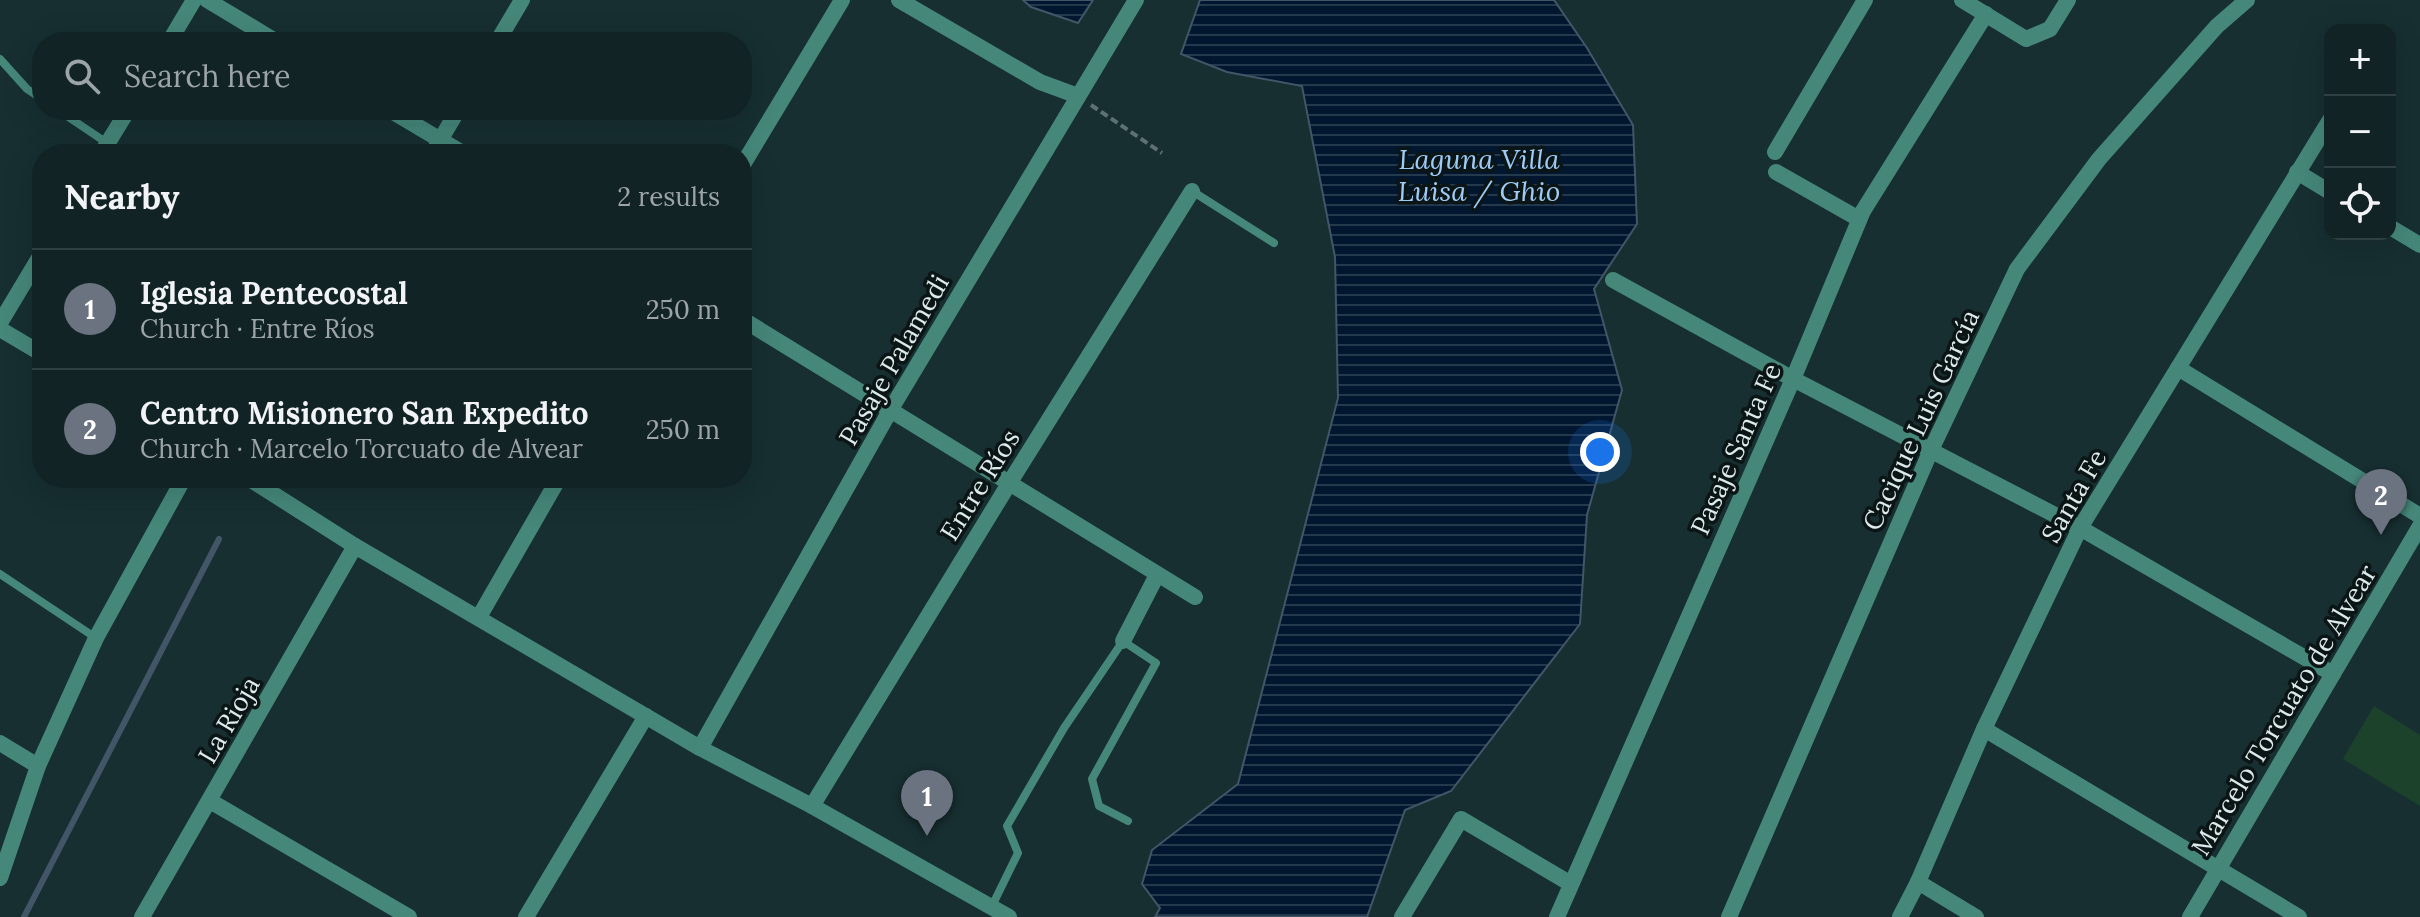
<!DOCTYPE html>
<meta charset="utf-8">
<style>
body{margin:0;font-family:Lora,serif;background:#1e2f32;color:#f1f3f6}
.controls{position:absolute;right:24px;top:24px;display:grid;overflow:hidden;border-radius:16px;box-shadow:0 8px 32px #0002}
.controls button{width:72px;height:72px;display:grid;place-items:center;padding:0;border:0;border-bottom:2px solid #304042;background:#112325;color:#f1f3f6;font:40px sans-serif}
.you{position:absolute;left:1600px;top:452px;width:28px;height:28px;margin:-20px;border:6px solid #fff;border-radius:50%;background:#1a73e8;box-shadow:0 0 0 12px #1a73e833}
.badge{display:grid;place-items:center;width:52px;height:52px;border-radius:50%;background:#db99f5;color:#fff;font-size:26px;font-weight:700}
.pin{position:absolute;translate:-50% -66px;filter:drop-shadow(0 2px 4px #0008)}
.pin::after{content:'';position:absolute;top:42px;width:28px;height:24px;background:inherit;clip-path:polygon(0 0,100% 0,50% 100%)}
.list{margin:0;padding:0;list-style:none}
h2{display:flex;justify-content:space-between;align-items:center;height:104px;margin:0;padding:0 32px;font-size:34px}
h2 small{font-size:26px;font-weight:400;color:#9ca4a7}
.list li{display:grid;grid-template-columns:52px 1fr auto;gap:24px;align-items:center;box-sizing:border-box;height:120px;padding:0 32px;border-top:2px solid #304042}
.list b{display:block;font-size:30px;white-space:nowrap}
.list p{margin:0;font-size:26px;white-space:nowrap;color:#9ca4a7}
.list em{font-size:26px;font-style:normal;color:#9ca4a7}
.icon{flex:none;width:44px;height:44px;fill:none;stroke:currentColor;stroke-width:2;stroke-linecap:round;stroke-linejoin:round}
.map{position:relative;flex:none;width:2420px;height:917px;overflow:hidden}
.search{position:absolute;background:#112325;box-shadow:0 8px 32px #0002;left:32px;top:32px;width:720px;height:88px;display:flex;align-items:center;gap:20px;box-sizing:border-box;padding:0 28px;border-radius:32px;color:#9ca4a7;font-size:30px}
.panel{position:absolute;background:#112325;box-shadow:0 8px 32px #0002;left:32px;top:144px;width:720px;height:344px;border-radius:32px}
.map>svg:first-child{display:block}
.park{fill:#1c422b}
.water{fill:url(#water-rules);stroke:#425667;stroke-width:2}
.lines{fill:none;stroke-linecap:round;stroke-linejoin:round}
.stream{stroke:#425667;stroke-width:6}
.path{stroke:#5d7173;stroke-width:4;stroke-dasharray:8 4;stroke-linecap:butt}
.service{stroke:#458779;stroke-width:8}
.minor{stroke:#458779;stroke-width:16}
.tertiary{stroke:#458779;stroke-width:16}
.labels{text-anchor:middle;stroke-width:7;stroke-linejoin:round;paint-order:stroke}
.street-label{font-size:26px;fill:#dceaeb;stroke:#0b1516}
.water-label{font-size:28px;font-style:italic;fill:#9dcbf6;stroke:#0b1516}
</style>
<div class="map">
<svg width="2420" height="917" viewBox="0 0 2420 917">
<defs>
<pattern id="water-rules" width="6" height="5" patternUnits="userSpaceOnUse" patternTransform="scale(2)"><rect width="6" height="5" fill="#00172f"/><path d="M0 2.5h6" fill="none" stroke="#25394d"/></pattern>
</defs>
<rect width="100%" height="100%" fill="#172f31"/>
<!-- park -->
<path class="park" d="M 2374,706 L 2420,735 L 2420,806 L 2343,759 Z"/>
<!-- water -->
<g class="water">
<path d="M 1023,0 L 1093,0 L 1078,23 L 1031,7 Z"/>
<path d="M 1200,0 L 1554,0 L 1587,48 L 1633,125 L 1637,224 L 1594,289 L 1622,390 L 1587,515 L 1580,624 L 1451,791 L 1405,810 L 1367,917 L 1155,917 L 1160,908 L 1142,884 L 1152,850 L 1238,784 L 1338,398 L 1335,257 L 1302,86 L 1227,72 L 1181,54 Z"/>
</g>
<g class="lines">
<!-- stream -->
<path class="stream" d="M 24,917 L 219,539"/>
<!-- path -->
<path class="path" d="M 1091,105 L 1162,153"/>
<!-- service -->
<g class="service">
<path d="M 0,59 L 27,89 L 42,99"/>
<path d="M 58,110 L 107,143"/>
<path d="M 1192,191 L 1274,243"/>
<path d="M 0,574 L 96,638"/>
<path d="M 992,906 L 1018,853 L 1007,826 L 1064,728 L 1123,641 L 1156,663 L 1092,779 L 1099,806 L 1128,821"/>
</g>
<!-- minor -->
<g class="minor">
<path d="M 207,0 L 277,42"/>
<path d="M 899,0 L 1040,82 L 1078,96"/>
<path d="M 1962,0 L 2026,39 L 2050,29 L 2068,0"/>
<path d="M 169,42 L 194,0"/>
<path d="M 497,42 L 522,0"/>
<path d="M 390,110 L 464,154"/>
<path d="M 1775,152 L 1865,0"/>
<path d="M 101,154 L 128,110"/>
<path d="M 432,154 L 458,110"/>
<path d="M 742,166 L 842,0"/>
<path d="M 1776,172 L 1859,219"/>
<path d="M 2297,172 L 2330,192"/>
<path d="M 2390,227 L 2420,245"/>
<path d="M 1613,280 L 1793,379 L 2080,528 L 2333,674"/>
<path d="M 742,319 L 1195,597"/>
<path d="M 0,323 L 42,253"/>
<path d="M 2178,368 L 2420,516"/>
<path d="M 355,546 L 700,748 L 812,806 L 1009,917"/>
<path d="M 479,617 L 559,478"/>
<path d="M 1123,641 L 1157,575"/>
<path d="M 1984,729 L 2299,917"/>
<path d="M 0,743 L 38,766"/>
<path d="M 700,748 L 891,409 L 1136,0"/>
<path d="M 210,801 L 409,917"/>
<path d="M 812,806 L 1010,482 L 1192,191"/>
<path d="M 0,878 L 38,766 L 96,638 L 184,478"/>
<path d="M 1918,882 L 1976,917"/>
<path d="M 526,917 L 646,716"/>
<path d="M 1402,917 L 1461,819 L 1571,884"/>
<path d="M 1557,917 L 1793,379 L 1863,211 L 1986,14"/>
<path d="M 1729,917 L 1931,450 L 2017,269 L 2099,159 L 2217,26 L 2247,0"/>
<path d="M 1900,917 L 1918,882 L 1984,729 L 2080,528 L 2330,120"/>
<path d="M 2190,917 L 2420,526"/>
</g>
<!-- tertiary -->
<g class="tertiary">
<path d="M 0,329 L 42,354"/>
<path d="M 142,917 L 355,546 L 248,478"/>
</g>
</g>
<g class="labels">
<!-- street labels -->
<g class="street-label">
<text transform="translate(894 360) rotate(-60)" y="9">Pasaje Palamedi</text>
<text transform="translate(1921 420) rotate(-65)" y="9">Cacique Luis García</text>
<text transform="translate(1736 449) rotate(-66)" y="9">Pasaje Santa Fe</text>
<text transform="translate(980 485) rotate(-58)" y="9">Entre Ríos</text>
<text transform="translate(2074 496) rotate(-60)" y="9">Santa Fe</text>
<text transform="translate(2284 710) rotate(-59)" y="9">Marcelo Torcuato de Alvear</text>
<text transform="translate(229 720) rotate(-60)" y="9">La Rioja</text>
</g>
<!-- water labels -->
<g class="water-label">
<text x="1479" y="169">Laguna Villa<tspan x="1479" dy="32">Luisa / Ghio</tspan></text>
</g>
</g>
</svg>
<div class="controls">
<button>+</button>
<button>−</button>
<button><svg class="icon" aria-label="locate" viewBox="0 0 24 24"><circle cx="12" cy="12" r="6"/><path d="M12 2v4M12 18v4M2 12h4M18 12h4"/></svg></button>
</div>
<div class="you"></div>
<div class="pin badge" style="left:927px;top:836px;background:#6b7280">1</div>
<div class="pin badge" style="left:2381px;top:535px;background:#6b7280">2</div>
<div class="search"><svg class="icon" aria-label="search" viewBox="0 0 24 24"><circle cx="10" cy="10" r="6"/><path d="M15 15l6 6"/></svg>Search here</div>
<section class="panel">
<h2>Nearby<small>2 results</small></h2>
<ul class="list">
<li><span class="badge" style="background:#6b7280">1</span><div><b>Iglesia Pentecostal</b><p>Church · Entre Ríos</p></div><em>250 m</em></li>
<li><span class="badge" style="background:#6b7280">2</span><div><b>Centro Misionero San Expedito</b><p>Church · Marcelo Torcuato de Alvear</p></div><em>250 m</em></li>
</ul>
</section>
</div>
